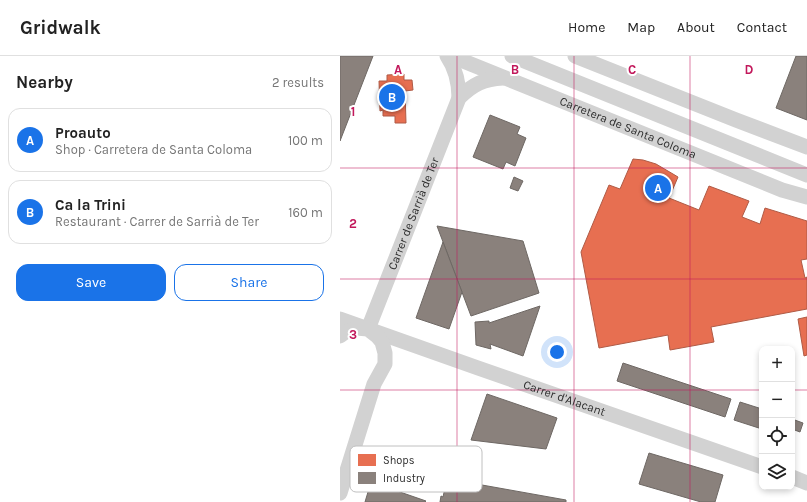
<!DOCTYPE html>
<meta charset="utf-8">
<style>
body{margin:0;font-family:Karla,sans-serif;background:#f6f6f6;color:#222}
.controls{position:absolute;right:12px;bottom:12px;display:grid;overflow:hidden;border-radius:8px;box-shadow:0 2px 6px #0003}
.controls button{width:36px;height:36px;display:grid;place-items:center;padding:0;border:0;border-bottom:1px solid #e0e0e0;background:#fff;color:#222;font:20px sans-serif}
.you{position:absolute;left:217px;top:296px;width:14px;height:14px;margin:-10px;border:3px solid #fff;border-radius:50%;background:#1a73e8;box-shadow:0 0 0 6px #1a73e833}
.badge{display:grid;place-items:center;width:26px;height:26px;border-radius:50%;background:#1a73e8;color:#fff;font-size:13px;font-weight:700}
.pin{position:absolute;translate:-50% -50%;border:2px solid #fff;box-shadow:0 1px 4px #0006}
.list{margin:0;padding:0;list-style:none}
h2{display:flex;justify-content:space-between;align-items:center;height:52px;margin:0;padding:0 16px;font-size:17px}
h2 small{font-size:13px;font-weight:400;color:#767676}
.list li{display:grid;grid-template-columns:26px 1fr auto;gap:12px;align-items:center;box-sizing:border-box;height:64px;margin:0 8px 8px;padding:0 8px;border:1px solid #e0e0e0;border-radius:12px}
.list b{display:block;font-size:15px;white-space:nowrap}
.list p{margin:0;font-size:13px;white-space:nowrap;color:#767676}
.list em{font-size:13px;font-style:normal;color:#767676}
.actions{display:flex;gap:8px;padding:12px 16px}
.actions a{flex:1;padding:9px 0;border:1px solid #1a73e8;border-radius:12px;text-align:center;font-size:14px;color:#1a73e8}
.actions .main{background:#1a73e8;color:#fff}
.icon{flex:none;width:22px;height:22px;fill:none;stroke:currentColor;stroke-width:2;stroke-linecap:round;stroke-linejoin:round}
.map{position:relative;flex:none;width:467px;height:446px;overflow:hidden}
header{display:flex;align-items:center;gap:24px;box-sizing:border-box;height:56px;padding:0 20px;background:#fff;border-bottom:1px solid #e0e0e0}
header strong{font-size:19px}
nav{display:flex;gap:22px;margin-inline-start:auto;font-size:14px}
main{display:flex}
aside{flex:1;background:#fff}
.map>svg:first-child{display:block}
.shops{fill:#e76f51;stroke:#af5b46}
.industry{fill:#8a817c;stroke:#6e6864}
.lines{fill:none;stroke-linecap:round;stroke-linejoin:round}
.minor{stroke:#d2d2d2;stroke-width:15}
.grid{fill:none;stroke:#c2185b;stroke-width:1;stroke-opacity:0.55}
.labels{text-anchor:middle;stroke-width:4;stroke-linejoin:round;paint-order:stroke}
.street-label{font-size:12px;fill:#2d2d2d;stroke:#fff}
.key{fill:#fff;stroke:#c0c0c0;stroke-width:1}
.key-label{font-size:11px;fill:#2d2d2d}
.grid-label{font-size:13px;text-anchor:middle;font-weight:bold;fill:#c2185b;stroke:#fff;stroke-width:4;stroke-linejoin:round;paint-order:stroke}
</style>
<header>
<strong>Gridwalk</strong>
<nav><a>Home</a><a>Map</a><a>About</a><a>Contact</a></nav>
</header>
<main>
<aside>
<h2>Nearby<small>2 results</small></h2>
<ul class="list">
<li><span class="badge">A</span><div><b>Proauto</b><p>Shop · Carretera de Santa Coloma</p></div><em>100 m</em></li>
<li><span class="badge">B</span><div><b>Ca la Trini</b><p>Restaurant · Carrer de Sarrià de Ter</p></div><em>160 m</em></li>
</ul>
<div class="actions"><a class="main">Save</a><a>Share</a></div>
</aside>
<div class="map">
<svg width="467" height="446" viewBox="0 0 467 446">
<rect width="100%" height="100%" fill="#fff"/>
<!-- shops -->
<g class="shops">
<path d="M 64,18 L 64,24 L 72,24 L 73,34 L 65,35 L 66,67 L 55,67 L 55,60 L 43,60 L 43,54 L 40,55 L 39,25 L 47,25 L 47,19 Z"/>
<path d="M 293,103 L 303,104 L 316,108 L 333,118 L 338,121 L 329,142 L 359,154 L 369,130 L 409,145 L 402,161 L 420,168 L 425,152 L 467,165 L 467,203 L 461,204 L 465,222 L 467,221 L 467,253 L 371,271 L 374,286 L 330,294 L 328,279 L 259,292 L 241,196 L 269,129 L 280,133 Z"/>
<path d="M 467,261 L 467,299 L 464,300 L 458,263 Z"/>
</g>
<!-- industry -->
<g class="industry">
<path d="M 0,0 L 33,0 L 0,85 Z"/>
<path d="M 456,0 L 467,0 L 467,64 L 436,52 Z"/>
<path d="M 150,59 L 180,71 L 177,78 L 186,82 L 175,110 L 166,106 L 163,113 L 133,101 Z"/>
<path d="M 174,121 L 183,125 L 178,135 L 170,132 Z"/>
<path d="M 97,170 L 183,185 L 199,237 L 131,260 Z"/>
<path d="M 103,186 L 122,236 L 109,273 L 76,262 Z"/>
<path d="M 200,250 L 183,300 L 150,288 L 151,293 L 136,289 L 135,266 L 149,265 L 149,267 Z"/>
<path d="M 283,307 L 391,343 L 385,361 L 277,325 Z"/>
<path d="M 147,338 L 217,362 L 206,393 L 131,384 Z"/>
<path d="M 400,346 L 422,353 L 422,373 L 394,364 Z"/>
<path d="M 452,363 L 463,367 L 460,376 L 452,373 Z"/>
<path d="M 309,397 L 383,419 L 375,446 L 361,446 L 299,428 Z"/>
<path d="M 114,424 L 226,444 L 226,446 L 100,446 L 101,440 L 103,441 L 105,432 L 112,434 Z"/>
<path d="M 31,426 L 86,445 L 85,446 L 25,446 Z"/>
</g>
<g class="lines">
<!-- minor -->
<g class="minor">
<path d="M 107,0 C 116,13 119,26 119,42"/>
<path id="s1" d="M 111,0 L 442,134 L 467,141"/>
<path d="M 172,0 L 467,119"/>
<path d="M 235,0 L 396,64 L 467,91"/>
<path id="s2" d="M 0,263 L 138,312 L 422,411"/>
<path id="s3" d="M 28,273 L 119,42 C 133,28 144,23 163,22"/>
<path d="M 0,280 L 7,275 L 16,272 L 28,273 L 37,280 L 42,286 L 45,297 L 45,308 L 34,328 L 0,437"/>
<path d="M 452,421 L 467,427"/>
</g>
</g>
<!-- grid -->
<path class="grid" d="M 117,0 L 117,446M 234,0 L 234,446M 350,0 L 350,446M 0,112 L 467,112M 0,223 L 467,223M 0,334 L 422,334M 452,334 L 467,334"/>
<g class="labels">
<!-- street labels -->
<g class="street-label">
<text dy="4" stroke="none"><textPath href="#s1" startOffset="191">Carretera de Santa Coloma</textPath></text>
<text dy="4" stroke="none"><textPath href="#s3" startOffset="124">Carrer de Sarrià de Ter</textPath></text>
<text dy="4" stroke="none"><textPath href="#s2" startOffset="238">Carrer d'Alacant</textPath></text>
</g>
</g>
<!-- legend -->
<rect x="10" y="390" width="132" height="46" rx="6" class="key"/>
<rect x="18" y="398" width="18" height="12" fill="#e76f51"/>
<rect x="18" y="416" width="18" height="12" fill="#8a817c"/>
<g class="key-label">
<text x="43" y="408">Shops</text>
<text x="43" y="426">Industry</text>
</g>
<g class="grid-label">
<text x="58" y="18">A</text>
<text x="175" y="18">B</text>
<text x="292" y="18">C</text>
<text x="409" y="18">D</text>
<text x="13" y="60">1</text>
<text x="13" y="172">2</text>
<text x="13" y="283">3</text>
</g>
</svg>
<div class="controls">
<button>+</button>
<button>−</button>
<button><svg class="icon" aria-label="locate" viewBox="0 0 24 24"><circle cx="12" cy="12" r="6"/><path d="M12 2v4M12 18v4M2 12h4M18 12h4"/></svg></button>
<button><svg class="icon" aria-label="layers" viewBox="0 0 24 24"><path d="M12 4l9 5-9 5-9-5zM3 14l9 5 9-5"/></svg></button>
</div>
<div class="you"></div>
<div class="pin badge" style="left:318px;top:132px">A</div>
<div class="pin badge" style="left:52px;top:41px">B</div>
</div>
</main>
